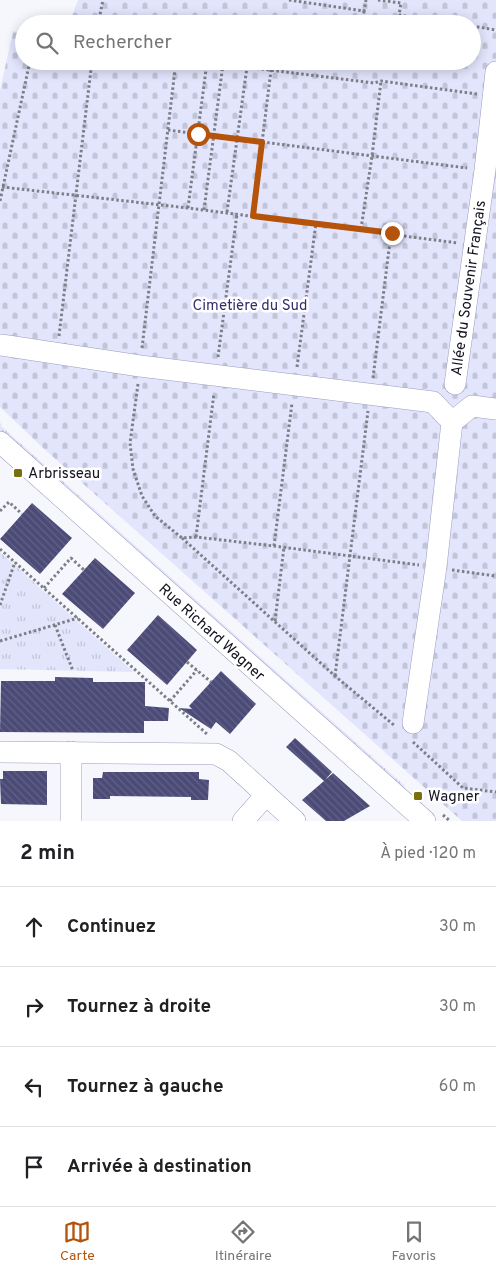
<!DOCTYPE html>
<html lang="fr">
<meta charset="utf-8">
<style>
body{margin:0;font-family:Overpass,sans-serif;background:#f2f2f2;color:#202124}
.stop{position:absolute;width:15px;height:15px;margin:-11px;border:4px solid #b45309;border-radius:50%;background:#fff}
.stop.end{background:#b45309;border-color:#fff;box-shadow:0 1px 5px #0008}
.list{margin:0;padding:0;list-style:none}
h2{display:flex;justify-content:space-between;align-items:center;height:65px;margin:0;padding:0 20px;font-size:21px}
h2 small{font-size:16px;font-weight:400;color:#757577}
.list li{display:grid;grid-template-columns:32px 1fr auto;gap:15px;align-items:center;box-sizing:border-box;height:80px;padding:0 20px;border-top:1px solid #e0e0e0}
.list b{display:block;font-size:19px;white-space:nowrap}
.list em{font-size:16px;font-style:normal;color:#757577}
.icon{flex:none;width:28px;height:28px;fill:none;stroke:currentColor;stroke-width:2;stroke-linecap:round;stroke-linejoin:round}
.map{position:relative;flex:none;width:496px;height:821px;overflow:hidden}
.search{position:absolute;background:#fff;box-shadow:0 2px 12px #0003;left:15px;right:15px;top:15px;height:55px;display:flex;align-items:center;gap:12px;box-sizing:border-box;padding:0 18px;border-radius:28px;color:#757577;font-size:19px}
.sheet{height:385px;background:#fff}
nav{display:flex;justify-content:space-around;align-items:center;box-sizing:border-box;height:70px;border-top:1px solid #e0e0e0;background:#fff;font-size:14px;color:#757577}
nav a{display:grid;justify-items:center;gap:2px}
nav .on{color:#b45309}
.map>svg:first-child{display:block}
.grass{fill:url(#grass-tufts)}
.cemetery{fill:url(#cemetery-stones)}
.building{fill:url(#building-back-hatch)}
.lines{fill:none;stroke-linecap:round;stroke-linejoin:round}
.minor-casing{stroke:#9b9cbc;stroke-width:22}
.path{stroke:#7e7e88;stroke-width:3;stroke-dasharray:2.5 2.5;stroke-linecap:butt}
.minor{stroke:#fff;stroke-width:21}
.route{stroke:#b45309;stroke-width:6}
.poi-dot{fill:#786f0d;stroke:#fff;stroke-width:2}
.labels{text-anchor:middle;stroke-width:5;stroke-linejoin:round;paint-order:stroke}
.street-label{font-size:15px;fill:#13131f;stroke:#fff}
.park-label{font-size:15px;fill:#342f6d;stroke:#fff}
.poi-label{font-size:15px;fill:#13131f;stroke:#fff;text-anchor:start}
</style>
<div class="map">
<svg width="496" height="821" viewBox="0 0 496 821">
<defs>
<pattern id="grass-tufts" width="24" height="20" patternUnits="userSpaceOnUse" patternTransform="scale(1.25)"><rect width="24" height="20" fill="#e3e5fd"/><path d="M3 7l-1-3M5 7V3M7 7l1-3M15 17l-1-3M17 17v-4M19 17l1-3" fill="none" stroke="#c2c4d8"/></pattern>
<pattern id="cemetery-stones" width="16" height="16" patternUnits="userSpaceOnUse" patternTransform="scale(1.25)"><rect width="16" height="16" fill="#e3e5fd"/><path d="M2 7V4a2 2 0 0 1 4 0v3zM10 15v-3a2 2 0 0 1 4 0v3z" fill="#c2c4d8"/></pattern>
<pattern id="building-back-hatch" width="6" height="6" patternUnits="userSpaceOnUse" patternTransform="scale(1.25)"><rect width="6" height="6" fill="#4c4b78"/><path d="M-1 5l2 2M0 0l6 6M5-1l2 2" fill="none" stroke="#626186"/></pattern>
</defs>
<rect width="100%" height="100%" fill="#f6f6fd"/>
<!-- grass -->
<g class="grass">
<path d="M 0,423 L 2,424 L 1,426 L 405,786 L 402,790 L 0,432 Z"/>
<path d="M 0,552 L 134,672 L 0,669 Z"/>
</g>
<!-- cemetery -->
<path class="cemetery" d="M 78,0 L 496,0 L 496,821 L 462,821 L 43,448 L 0,407 L 0,91 L 13,31 L 24,33 L 24,61 L 472,61 L 472,24 L 69,24 Z"/>
<!-- building -->
<g class="building">
<path d="M 32,503 L 72,538 L 40,574 L 0,539 Z"/>
<path d="M 95,558 L 135,593 L 103,629 L 62,594 Z"/>
<path d="M 158,615 L 197,650 L 167,685 L 127,650 Z"/>
<path d="M 221,671 L 256,704 L 230,734 L 216,722 L 211,729 L 179,708 L 192,709 L 189,706 Z"/>
<path d="M 55,677 L 93,678 L 93,682 L 145,682 L 145,706 L 169,708 L 168,721 L 144,721 L 144,733 L 0,732 L 1,681 L 55,681 Z"/>
<path d="M 295,738 L 332,772 L 325,780 L 333,773 L 370,806 L 344,821 L 326,821 L 302,800 L 324,781 L 286,747 Z"/>
<path d="M 3,771 L 47,771 L 47,805 L 1,804 L 0,779 L 3,779 Z"/>
<path d="M 103,772 L 199,772 L 199,779 L 209,780 L 208,800 L 191,800 L 191,797 L 110,796 L 110,799 L 93,799 L 93,778 L 102,778 Z"/>
</g>
<g class="lines">
<defs>
<g id="minor">
<path d="M 1,345 L 140,366 L 433,402 L 452,422 L 472,406 L 496,409"/>
<path d="M 455,384 L 485,170 L 496,72"/>
<path d="M 0,442 L 425,821"/>
<path d="M 413,723 L 436,567 L 452,422"/>
<path d="M 0,752 L 216,754 L 229,761 L 295,821"/>
<path d="M 71,752 L 71,821"/>
<path d="M 243,821 L 266,795"/>
</g>
</defs>
<!-- minor casing -->
<use href="#minor" class="minor-casing"/>
<!-- path -->
<g class="path">
<path d="M 289,0 L 364,11 L 366,0"/>
<path d="M 378,0 L 401,3 L 399,15 L 456,24"/>
<path d="M 364,11 L 363,22 L 373,24"/>
<path d="M 98,24 L 103,0"/>
<path d="M 398,24 L 399,15"/>
<path d="M 472,26 L 496,30"/>
<path d="M 197,61 L 374,83 L 381,81 L 477,94"/>
<path d="M 168,130 L 467,168"/>
<path d="M 2,187 L 188,208 L 458,243"/>
<path d="M 0,201 L 30,61"/>
<path d="M 188,208 L 207,62"/>
<path d="M 204,210 L 223,64"/>
<path d="M 227,212 L 247,67"/>
<path d="M 253,216 L 271,70"/>
<path d="M 361,229 L 372,156 L 381,81"/>
<path d="M 59,336 L 92,61"/>
<path d="M 142,348 L 176,61"/>
<path d="M 218,357 L 237,214"/>
<path d="M 297,367 L 316,223"/>
<path d="M 373,378 L 391,233"/>
<path d="M 138,384 L 130,443 L 133,469 L 142,496 L 155,516 L 182,538 L 196,537 L 274,546 L 419,565"/>
<path d="M 0,511 L 9,502 L 22,514"/>
<path d="M 196,537 L 214,393"/>
<path d="M 182,538 L 335,676 L 395,726"/>
<path d="M 274,546 L 292,403"/>
<path d="M 0,549 L 208,735"/>
<path d="M 452,570 L 496,576"/>
<path d="M 44,588 L 71,558 L 84,570"/>
<path d="M 0,605 L 15,562"/>
<path d="M 275,621 L 284,547"/>
<path d="M 55,625 L 73,671"/>
<path d="M 0,641 L 78,618"/>
<path d="M 187,662 L 211,682"/>
<path d="M 335,676 L 368,411"/>
<path d="M 170,701 L 197,670"/>
<path d="M 413,742 L 463,788 L 496,792"/>
<path d="M 443,815 L 450,821"/>
</g>
<!-- minor -->
<use href="#minor" class="minor"/>
</g>
<g class="lines">
<!-- route -->
<path class="route" d="M 198,134 L 262,142 L 253,216 L 392,233"/>
</g>
<!-- markers -->
<g class="poi-dot">
<rect x="13" y="468" width="10" height="10" rx="2.5"/>
<rect x="413" y="791" width="10" height="10" rx="2.5"/>
</g>
<g class="labels">
<!-- street labels -->
<g class="street-label">
<text transform="translate(468 288) rotate(-82)" y="5">Allée du Souvenir Français</text>
<text transform="translate(212 632) rotate(42)" y="5">Rue Richard Wagner</text>
</g>
<!-- park labels -->
<g class="park-label">
<text x="250" y="310">Cimetière du Sud</text>
</g>
<!-- poi labels -->
<g class="poi-label">
<text x="28" y="478">Arbrisseau</text>
<text x="428" y="801">Wagner</text>
</g>
</g>
</svg>
<div class="stop" style="left:198px;top:134px"></div>
<div class="stop end" style="left:392px;top:233px"></div>
<div class="search"><svg class="icon" aria-label="search" viewBox="0 0 24 24"><circle cx="10" cy="10" r="6"/><path d="M15 15l6 6"/></svg>Rechercher</div>
</div>
<section class="sheet">
<h2>2 min<small>À pied · 120 m</small></h2>
<ul class="list">
<li><svg class="icon" aria-label="ahead" viewBox="0 0 24 24"><path d="M12 20V5M6 11l6-6 6 6"/></svg><div><b>Continuez</b></div><em>30 m</em></li>
<li><svg class="icon" aria-label="right" viewBox="0 0 24 24"><path d="M7 20v-9h11M14 6l5 5-5 5"/></svg><div><b>Tournez à droite</b></div><em>30 m</em></li>
<li><svg class="icon" aria-label="left" viewBox="0 0 24 24"><path d="M17 20v-9H6M10 6l-5 5 5 5"/></svg><div><b>Tournez à gauche</b></div><em>60 m</em></li>
<li><svg class="icon" aria-label="arrive" viewBox="0 0 24 24"><path d="M6 21V4h12l-3 4 3 4H6"/></svg><div><b>Arrivée à destination</b></div></li>
</ul>
</section>
<nav>
<a class="on"><svg class="icon" aria-label="map" viewBox="0 0 24 24"><path d="M3 6l6-2 6 2 6-2v14l-6 2-6-2-6 2zM9 4v14M15 6v14"/></svg>Carte</a>
<a><svg class="icon" aria-label="directions" viewBox="0 0 24 24"><path d="M12 3l9 9-9 9-9-9zM9 14v-3h6M13 9l2 2-2 2"/></svg>Itinéraire</a>
<a><svg class="icon" aria-label="saved" viewBox="0 0 24 24"><path d="M7 4h10v16l-5-4-5 4z"/></svg>Favoris</a>
</nav>
